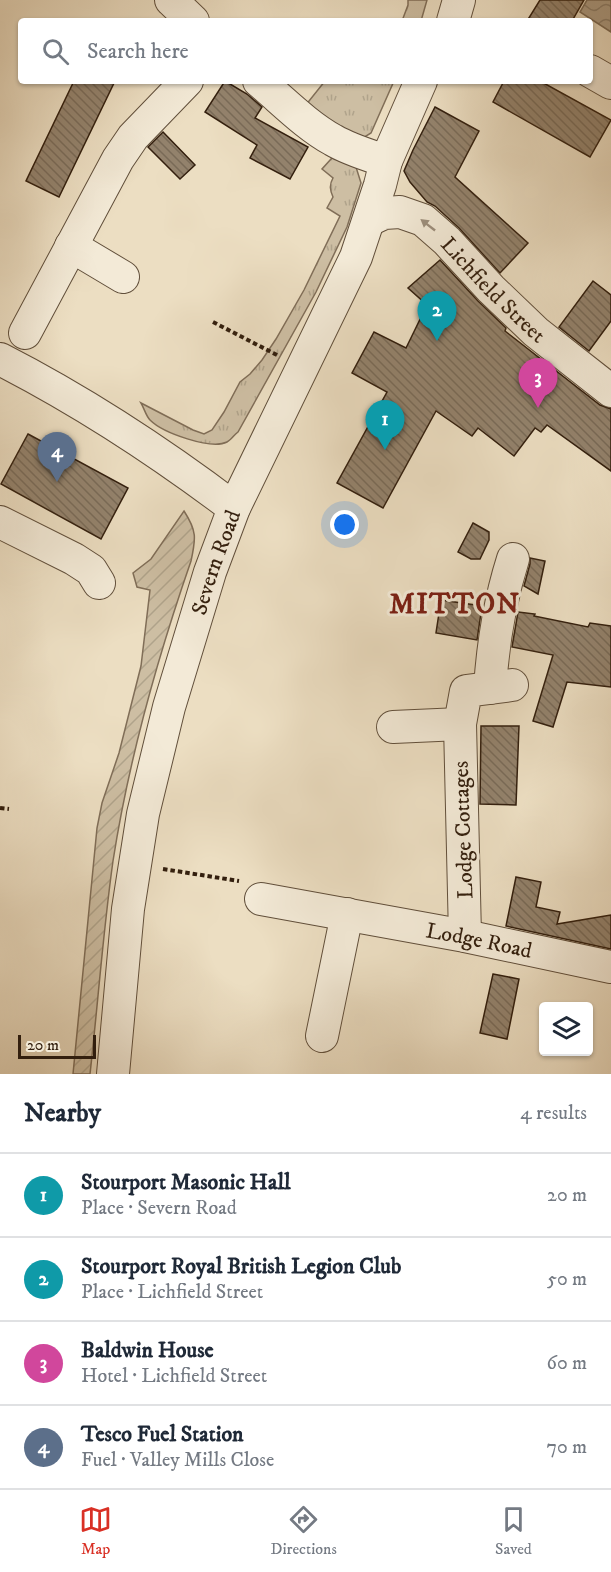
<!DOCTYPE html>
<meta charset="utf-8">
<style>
body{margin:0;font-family:"IM FELL DW Pica",serif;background:#f2f2f3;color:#1f2937}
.controls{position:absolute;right:18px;bottom:18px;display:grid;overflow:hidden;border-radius:6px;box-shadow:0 2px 4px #0004}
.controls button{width:54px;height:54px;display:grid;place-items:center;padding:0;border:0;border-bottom:2px solid #e0e1e3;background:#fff;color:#1f2937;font:30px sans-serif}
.scale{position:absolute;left:18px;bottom:15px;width:78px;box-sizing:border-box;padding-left:6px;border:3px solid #331f0e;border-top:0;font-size:16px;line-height:21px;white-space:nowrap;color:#331f0e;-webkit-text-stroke:4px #f3ead7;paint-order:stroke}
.you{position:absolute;left:345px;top:525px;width:21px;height:21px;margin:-15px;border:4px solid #fff;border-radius:50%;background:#1a73e8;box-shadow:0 0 0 9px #1a73e833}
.badge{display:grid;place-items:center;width:39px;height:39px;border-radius:50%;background:#d93025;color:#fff;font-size:20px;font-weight:700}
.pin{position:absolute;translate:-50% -50px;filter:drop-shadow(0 2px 3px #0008)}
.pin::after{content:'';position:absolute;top:32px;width:21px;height:18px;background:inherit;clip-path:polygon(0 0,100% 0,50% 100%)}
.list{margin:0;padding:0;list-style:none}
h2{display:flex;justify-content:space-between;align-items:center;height:78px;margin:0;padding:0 24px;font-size:26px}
h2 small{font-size:20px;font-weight:400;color:#747a83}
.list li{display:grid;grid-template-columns:39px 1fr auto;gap:18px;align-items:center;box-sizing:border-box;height:84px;padding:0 24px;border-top:2px solid #e0e1e3}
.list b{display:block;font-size:22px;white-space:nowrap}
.list p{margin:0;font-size:20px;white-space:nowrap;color:#747a83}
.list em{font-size:20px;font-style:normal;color:#747a83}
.icon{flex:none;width:33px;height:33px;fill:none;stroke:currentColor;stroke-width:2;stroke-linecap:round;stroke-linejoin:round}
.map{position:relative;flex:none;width:611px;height:1074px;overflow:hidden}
.search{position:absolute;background:#fff;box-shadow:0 2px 4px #0004;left:18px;right:18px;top:18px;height:66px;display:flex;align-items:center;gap:15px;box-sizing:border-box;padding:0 21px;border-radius:6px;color:#747a83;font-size:22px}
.sheet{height:414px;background:#fff}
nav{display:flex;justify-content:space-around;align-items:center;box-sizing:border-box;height:84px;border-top:2px solid #e0e1e3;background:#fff;font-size:16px;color:#747a83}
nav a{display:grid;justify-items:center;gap:3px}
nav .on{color:#d93025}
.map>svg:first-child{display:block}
.grass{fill:url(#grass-tufts);stroke:#806e58;stroke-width:1.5}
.garden{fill:url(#garden-furrows);stroke:#806e58;stroke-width:1.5}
.water{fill:url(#water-waves);stroke:#7c6b55;stroke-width:1.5}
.building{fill:url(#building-back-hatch);stroke:#331f0e;stroke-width:1.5}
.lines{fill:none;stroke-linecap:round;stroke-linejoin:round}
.minor-casing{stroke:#614f3b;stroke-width:34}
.path{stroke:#331f0e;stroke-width:4;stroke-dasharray:4.5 3;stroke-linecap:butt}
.minor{stroke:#f3ead7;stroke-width:32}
.oneway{fill:#9d8f7d}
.labels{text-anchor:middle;stroke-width:6;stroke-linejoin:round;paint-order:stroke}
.street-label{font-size:22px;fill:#331f0e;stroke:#f3ead7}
.district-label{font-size:28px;font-weight:bold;letter-spacing:1.5px;fill:#7a1f14;stroke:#f3ead7}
</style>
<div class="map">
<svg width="611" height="1074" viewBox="0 0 611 1074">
<defs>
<pattern id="grass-tufts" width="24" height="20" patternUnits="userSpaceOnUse" patternTransform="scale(1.5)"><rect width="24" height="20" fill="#cdbea3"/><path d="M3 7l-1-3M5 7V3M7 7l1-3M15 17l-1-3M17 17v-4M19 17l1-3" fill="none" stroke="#b0a38b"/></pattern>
<pattern id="garden-furrows" width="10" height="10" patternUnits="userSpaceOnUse" patternTransform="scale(1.5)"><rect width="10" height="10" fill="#cdbea3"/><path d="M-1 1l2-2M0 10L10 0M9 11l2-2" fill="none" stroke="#b0a38b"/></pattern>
<pattern id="water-waves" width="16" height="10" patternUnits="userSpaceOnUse" patternTransform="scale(1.5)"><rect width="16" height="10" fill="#ad9d85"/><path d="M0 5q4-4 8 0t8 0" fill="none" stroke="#8d7f6b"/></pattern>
<pattern id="building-back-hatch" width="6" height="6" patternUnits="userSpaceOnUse" patternTransform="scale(1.5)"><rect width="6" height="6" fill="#93826c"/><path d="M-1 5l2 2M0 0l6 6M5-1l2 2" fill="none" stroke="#796a57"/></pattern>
</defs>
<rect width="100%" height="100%" fill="#ecdec2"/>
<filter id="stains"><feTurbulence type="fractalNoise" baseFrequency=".00333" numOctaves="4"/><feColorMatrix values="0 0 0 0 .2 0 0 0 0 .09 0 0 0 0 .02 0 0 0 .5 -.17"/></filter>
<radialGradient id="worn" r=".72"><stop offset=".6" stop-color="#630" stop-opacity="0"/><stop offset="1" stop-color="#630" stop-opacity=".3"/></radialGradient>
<!-- grass -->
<g class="grass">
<path d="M 408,0 L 427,0 L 421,21 L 402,21 L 408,5 Z"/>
<path d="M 325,81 L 394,81 L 371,133 L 363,138 L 354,136 L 305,106 Z"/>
<path d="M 332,158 L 356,167 L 361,183 L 347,227 L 316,292 L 238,432 C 234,435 231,440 227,442 C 211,450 163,433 150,420 C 146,416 144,408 141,403 L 193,430 L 204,434 L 212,430 L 224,412 L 240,382 L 250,374 L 262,360 L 276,339 L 304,290 L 340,216 L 327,208 L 333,197 C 330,190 329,185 333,178 L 322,169 Z"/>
</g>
<!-- garden -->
<path class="garden" d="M 184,511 C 197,531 196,538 191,561 C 157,659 129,758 113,861 C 103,932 98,1003 90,1074 L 73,1074 L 97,828 L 102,803 L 119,753 L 141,666 L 150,590 L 137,587 L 133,573 L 151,559 Z"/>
<!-- water -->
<path class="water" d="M 587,0 L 611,0 L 611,32 L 580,12 Z"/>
<!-- building -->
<g class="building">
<path d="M 540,0 L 584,0 L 572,21 L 527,21 Z"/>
<path d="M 74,81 L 115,81 L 59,197 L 26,181 Z"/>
<path d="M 225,81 L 247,94 L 262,107 L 255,118 L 308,147 L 290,179 L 250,158 L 257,145 L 205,112 Z"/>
<path d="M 504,81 L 540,81 L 611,120 L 590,157 L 493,102 Z"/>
<path d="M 435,107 L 479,131 L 455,177 L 528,243 L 500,273 L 459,228 L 435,206 L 427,202 L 410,182 L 404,171 L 413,150 Z"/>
<path d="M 163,132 L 195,165 L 180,179 L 148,147 Z"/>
<path d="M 440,260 L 478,301 L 506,328 L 505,331 L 600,405 L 611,409 L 611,471 L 547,425 L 541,432 L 535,428 L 514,456 L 478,428 L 472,436 L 436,411 L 383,508 L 337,483 L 387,392 L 352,373 L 374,332 L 406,348 L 427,305 L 408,288 Z"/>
<path d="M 593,281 L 611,295 L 611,321 L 589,351 L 559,327 Z"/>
<path d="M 28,434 L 128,488 L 101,539 L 1,484 Z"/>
<path d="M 473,523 L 489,532 L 489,540 L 480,559 L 471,559 L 458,552 Z"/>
<path d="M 530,558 L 545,561 L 538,594 L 524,586 L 530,564 Z"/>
<path d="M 441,600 L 482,606 L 477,640 L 436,633 Z"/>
<path d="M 518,612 L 535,614 L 534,616 L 588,627 L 590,623 L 611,626 L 611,687 L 567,682 L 553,727 L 533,721 L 553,655 L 512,647 Z"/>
<path d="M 481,726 L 519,726 L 516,805 L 480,804 Z"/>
<path d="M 516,877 L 541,882 L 536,907 L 560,912 L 557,924 L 611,915 L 611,949 L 506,926 Z"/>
<path d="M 493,974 L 519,979 L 507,1039 L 480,1033 Z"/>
</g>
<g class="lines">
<defs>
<g id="minor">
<path d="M 171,0 L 193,21"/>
<path d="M 453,21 L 459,0"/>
<path d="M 590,71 L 611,83"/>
<path d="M 259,81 C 283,101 306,125 333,140 C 350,150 368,155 386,161"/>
<path id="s1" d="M 369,220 L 384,213 L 400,212 L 423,220 L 447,241 L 491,289 L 536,332 L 611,391"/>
<path d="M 71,246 L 123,277"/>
<path d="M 25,333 L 118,159 L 133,137 L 187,81"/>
<path d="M 0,359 C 82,401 160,452 234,508"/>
<path d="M 0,522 L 74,559 L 91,570 L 99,583"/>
<path d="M 490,688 C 493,642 499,603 513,559"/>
<path d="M 393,727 L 460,724"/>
<path id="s2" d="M 261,899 L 465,936 L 611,967"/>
<path d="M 465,936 L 460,724 L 466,691 L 512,685"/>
<path d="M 322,1036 L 347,914"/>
<path id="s3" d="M 113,1074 L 128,909 L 143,814 L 169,707 L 210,572 L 234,508 L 356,257 L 380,185 L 386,161 L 421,81"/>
</g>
</defs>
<!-- minor casing -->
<use href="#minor" class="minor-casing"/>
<!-- path -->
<g class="path">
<path d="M 213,322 L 277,355"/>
<path d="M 0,808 L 9,809"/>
<path d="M 163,869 L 239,881"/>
</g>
<!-- minor -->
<use href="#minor" class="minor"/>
</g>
<!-- one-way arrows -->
<defs><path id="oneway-solid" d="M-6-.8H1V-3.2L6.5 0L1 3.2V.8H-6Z" transform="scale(1.5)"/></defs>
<use class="oneway" href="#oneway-solid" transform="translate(428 225) rotate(-142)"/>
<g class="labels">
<!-- street labels -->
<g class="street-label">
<text dy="8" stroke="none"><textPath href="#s1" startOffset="156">Lichfield Street</textPath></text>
<text dy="8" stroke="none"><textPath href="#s3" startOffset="524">Severn Road</textPath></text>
<text transform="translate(462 830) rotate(-92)" y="8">Lodge Cottages</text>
<text dy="8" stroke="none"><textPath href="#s2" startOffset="222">Lodge Road</textPath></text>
</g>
<!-- district labels -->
<g class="district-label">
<text x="455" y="613">MITTON</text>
</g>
</g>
<rect width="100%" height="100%" filter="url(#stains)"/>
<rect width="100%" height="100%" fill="url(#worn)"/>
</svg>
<div class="controls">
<button><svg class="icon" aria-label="layers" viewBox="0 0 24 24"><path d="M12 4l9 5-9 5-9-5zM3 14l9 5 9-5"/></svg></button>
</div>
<div class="scale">20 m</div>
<div class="you"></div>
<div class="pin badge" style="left:385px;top:450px;background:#0f9aa8">1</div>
<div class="pin badge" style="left:437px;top:341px;background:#0f9aa8">2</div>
<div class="pin badge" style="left:538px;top:408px;background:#d1479c">3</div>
<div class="pin badge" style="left:57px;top:482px;background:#5c6f8a">4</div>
<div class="search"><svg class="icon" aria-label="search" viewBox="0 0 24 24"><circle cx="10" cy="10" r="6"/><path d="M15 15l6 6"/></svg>Search here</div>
</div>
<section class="sheet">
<h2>Nearby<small>4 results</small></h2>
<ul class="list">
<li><span class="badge" style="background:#0f9aa8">1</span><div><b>Stourport Masonic Hall</b><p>Place · Severn Road</p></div><em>20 m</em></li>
<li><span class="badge" style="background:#0f9aa8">2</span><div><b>Stourport Royal British Legion Club</b><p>Place · Lichfield Street</p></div><em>50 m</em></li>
<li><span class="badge" style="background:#d1479c">3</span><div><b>Baldwin House</b><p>Hotel · Lichfield Street</p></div><em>60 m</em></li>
<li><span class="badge" style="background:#5c6f8a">4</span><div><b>Tesco Fuel Station</b><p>Fuel · Valley Mills Close</p></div><em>70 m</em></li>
</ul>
</section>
<nav>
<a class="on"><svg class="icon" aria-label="map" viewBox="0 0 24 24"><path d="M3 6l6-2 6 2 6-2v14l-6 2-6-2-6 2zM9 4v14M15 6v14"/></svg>Map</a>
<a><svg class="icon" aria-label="directions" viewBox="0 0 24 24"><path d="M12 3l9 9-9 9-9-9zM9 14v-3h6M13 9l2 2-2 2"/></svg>Directions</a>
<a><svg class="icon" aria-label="saved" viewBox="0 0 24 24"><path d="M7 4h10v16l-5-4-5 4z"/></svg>Saved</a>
</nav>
